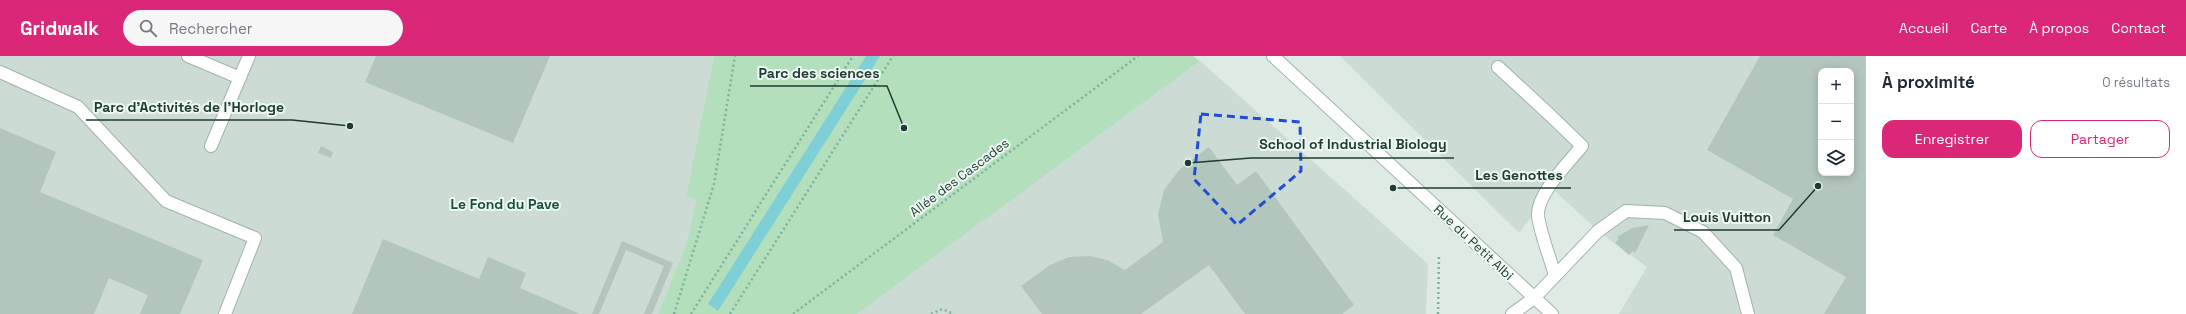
<!DOCTYPE html>
<html lang="fr">
<meta charset="utf-8">
<style>
body{margin:0;font-family:"Space Grotesk",sans-serif;background:#f6f6f7;color:#1f2937}
.controls{position:absolute;right:12px;top:12px;display:grid;overflow:hidden;border-radius:8px;box-shadow:0 2px 10px #0003}
.controls button{width:36px;height:36px;display:grid;place-items:center;padding:0;border:0;border-bottom:1px solid #e0e1e3;background:#fff;color:#1f2937;font:20px sans-serif}
.list{margin:0;padding:0;list-style:none}
h2{display:flex;justify-content:space-between;align-items:center;height:52px;margin:0;padding:0 16px;font-size:17px}
h2 small{font-size:13px;font-weight:400;color:#747a83}
.actions{display:flex;gap:8px;padding:12px 16px}
.actions a{flex:1;padding:9px 0;border:1px solid #db2777;border-radius:12px;text-align:center;font-size:14px;color:#db2777}
.actions .main{background:#db2777;color:#fff}
.icon{flex:none;width:22px;height:22px;fill:none;stroke:currentColor;stroke-width:2;stroke-linecap:round;stroke-linejoin:round}
.map{position:relative;flex:none;width:1866px;height:258px;overflow:hidden}
header{display:flex;align-items:center;gap:24px;box-sizing:border-box;height:56px;padding:0 20px;background:#db2777;color:#fff}
header strong{font-size:19px}
nav{display:flex;gap:22px;margin-inline-start:auto;font-size:14px}
.search{width:280px;height:36px;background:#f6f6f7;display:flex;align-items:center;gap:10px;box-sizing:border-box;padding:0 14px;border-radius:22px;color:#747a83;font-size:15px}
main{display:flex}
aside{flex:1;background:#fff}
.map>svg:first-child{display:block}
.built{fill:#ccdbd3;fill-rule:evenodd}
.green{fill:#b4dfbc}
.water{fill:#7fcfd7}
.building{fill:#b3c6bd;fill-rule:evenodd}
.lines{fill:none;stroke-linecap:round;stroke-linejoin:round}
.minor-casing{stroke:#a1b3ab;stroke-width:14}
.path{stroke:#7bb29d;stroke-width:2.5;stroke-dasharray:2 3;stroke-linecap:butt}
.minor{stroke:#fff;stroke-width:12}
.marked{fill:none;stroke:#1d4ed8;stroke-width:3;stroke-dasharray:8 5;stroke-linejoin:round}
.labels{text-anchor:middle;stroke-width:4;stroke-linejoin:round;paint-order:stroke}
.street-label{font-size:13px;fill:#1e3c32;stroke:#eef8f2}
.neighbourhood-label{font-size:14px;font-weight:bold;fill:#18503f;stroke:#eef8f2}
.leader{fill:none;stroke:#1e3c32;stroke-width:1.5}
.callout-dot{fill:#1e3c32;stroke:#eef8f2;stroke-width:1.5}
.callout-label{font-size:14px;text-anchor:middle;font-weight:bold;fill:#1e3c32;stroke:#eef8f2;stroke-width:4;stroke-linejoin:round;paint-order:stroke}
</style>
<header>
<strong>Gridwalk</strong>
<div class="search"><svg class="icon" aria-label="search" viewBox="0 0 24 24"><circle cx="10" cy="10" r="6"/><path d="M15 15l6 6"/></svg>Rechercher</div>
<nav><a>Accueil</a><a>Carte</a><a>À propos</a><a>Contact</a></nav>
</header>
<main>
<div class="map">
<svg width="1866" height="258" viewBox="0 0 1866 258">
<rect width="100%" height="100%" fill="#deebe4"/>
<!-- built -->
<g class="built">
<path d="M 0,0 L 714,0 L 686,139 L 696,143 L 687,186 L 658,258 L 0,258 Z"/>
<path d="M 1340,0 L 1866,0 L 1866,258 L 1619,258 L 1647,211 L 1598,175 L 1552,132 L 1519,177 ZM 1821,15 L 1851,15 L 1851,117 L 1821,117 Z"/>
<path d="M 1200,5 L 1428,208 L 1426,258 L 857,258 Z"/>
</g>
<!-- green -->
<path class="green" d="M 714,0 L 1193,0 L 1200,5 L 857,258 L 658,258 L 687,186 L 696,144 L 686,140 Z"/>
<!-- water -->
<path class="water" d="M 866,0 L 880,0 L 718,255 L 708,248 Z"/>
<!-- building -->
<g class="building">
<path d="M 376,0 L 550,0 L 513,87 L 365,26 Z"/>
<path d="M 1760,0 L 1866,0 L 1866,258 L 1824,258 L 1846,221 L 1773,179 L 1793,143 L 1707,94 ZM 1821,15 L 1851,15 L 1851,117 L 1821,117 Z"/>
<path d="M 0,72 L 56,96 L 40,136 L 203,204 L 180,258 L 140,258 L 148,239 L 109,222 L 94,258 L 0,258 Z"/>
<path d="M 321,90 L 333,96 L 331,102 L 318,97 Z"/>
<path d="M 1209,91 L 1237,129 L 1256,115 L 1354,249 L 1342,258 L 1245,258 L 1209,209 L 1141,258 L 1042,258 L 1021,230 L 1050,209 L 1069,201 L 1090,200 L 1107,204 L 1125,214 L 1163,186 L 1158,158 L 1164,134 L 1180,113 Z"/>
<path d="M 1649,169 L 1635,197 L 1633,195 L 1629,199 L 1615,187 L 1619,183 L 1617,181 L 1632,172 Z"/>
<path d="M 383,183 L 479,223 L 488,201 L 526,217 L 520,232 L 580,258 L 352,258 Z"/>
<path d="M 622,185 L 673,207 L 652,258 L 644,258 L 664,210 L 626,194 L 599,258 L 592,258 Z"/>
</g>
<g class="lines">
<defs>
<g id="minor">
<path d="M 188,0 L 240,22"/>
<path d="M 1273,0 L 1552,258"/>
<path d="M 1498,11 L 1551,60 L 1582,90 C 1569,106 1536,139 1538,160 C 1541,180 1550,201 1555,220"/>
<path d="M 0,16 L 78,51 L 166,145 L 255,182 L 225,258"/>
<path d="M 211,90 L 249,0"/>
<path d="M 1512,258 L 1534,242 L 1598,175 L 1626,155 L 1665,157 L 1703,176 L 1736,212 L 1748,258"/>
</g>
</defs>
<!-- minor casing -->
<use href="#minor" class="minor-casing"/>
<!-- path -->
<g class="path">
<path d="M 674,258 L 714,128 L 735,0"/>
<path d="M 691,258 L 853,0"/>
<path d="M 730,258 L 893,0"/>
<path d="M 793,258 L 1138,0"/>
<path d="M 931,258 L 942,253 L 954,258"/>
<path d="M 1438,258 L 1439,198"/>
</g>
<!-- minor -->
<use href="#minor" class="minor"/>
</g>
<!-- marked area -->
<path class="marked" d="M 1201,58 L 1300,66 L 1301,115 L 1237,169 L 1194,123 Z"/>
<g class="labels">
<!-- street labels -->
<g class="street-label">
<text transform="translate(959 121) rotate(-37)" y="5">Allée des Cascades</text>
<text transform="translate(1474 186) rotate(43)" y="5">Rue du Petit Albi</text>
</g>
<!-- neighbourhood labels -->
<g class="neighbourhood-label">
<text x="505" y="153">Le Fond du Pave</text>
</g>
</g>
<!-- callouts -->
<path class="leader" d="M904 72L887 30H750M350 70L292 64H86M1188 107L1251 102H1454M1393 132L1467 132H1571M1818 130L1779 174H1674"/>
<g class="callout-dot">
<circle cx="904" cy="72" r="4"/>
<circle cx="350" cy="70" r="4"/>
<circle cx="1188" cy="107" r="4"/>
<circle cx="1393" cy="132" r="4"/>
<circle cx="1818" cy="130" r="4"/>
</g>
<g class="callout-label">
<text x="819" y="22">Parc des sciences</text>
<text x="189" y="56">Parc d'Activités de l'Horloge</text>
<text x="1353" y="93">School of Industrial Biology</text>
<text x="1519" y="124">Les Genottes</text>
<text x="1727" y="166">Louis Vuitton</text>
</g>
</svg>
<div class="controls">
<button>+</button>
<button>−</button>
<button><svg class="icon" aria-label="layers" viewBox="0 0 24 24"><path d="M12 4l9 5-9 5-9-5zM3 14l9 5 9-5"/></svg></button>
</div>
</div>
<aside>
<h2>À proximité<small>0 résultats</small></h2>
<ul class="list">
</ul>
<div class="actions"><a class="main">Enregistrer</a><a>Partager</a></div>
</aside>
</main>
